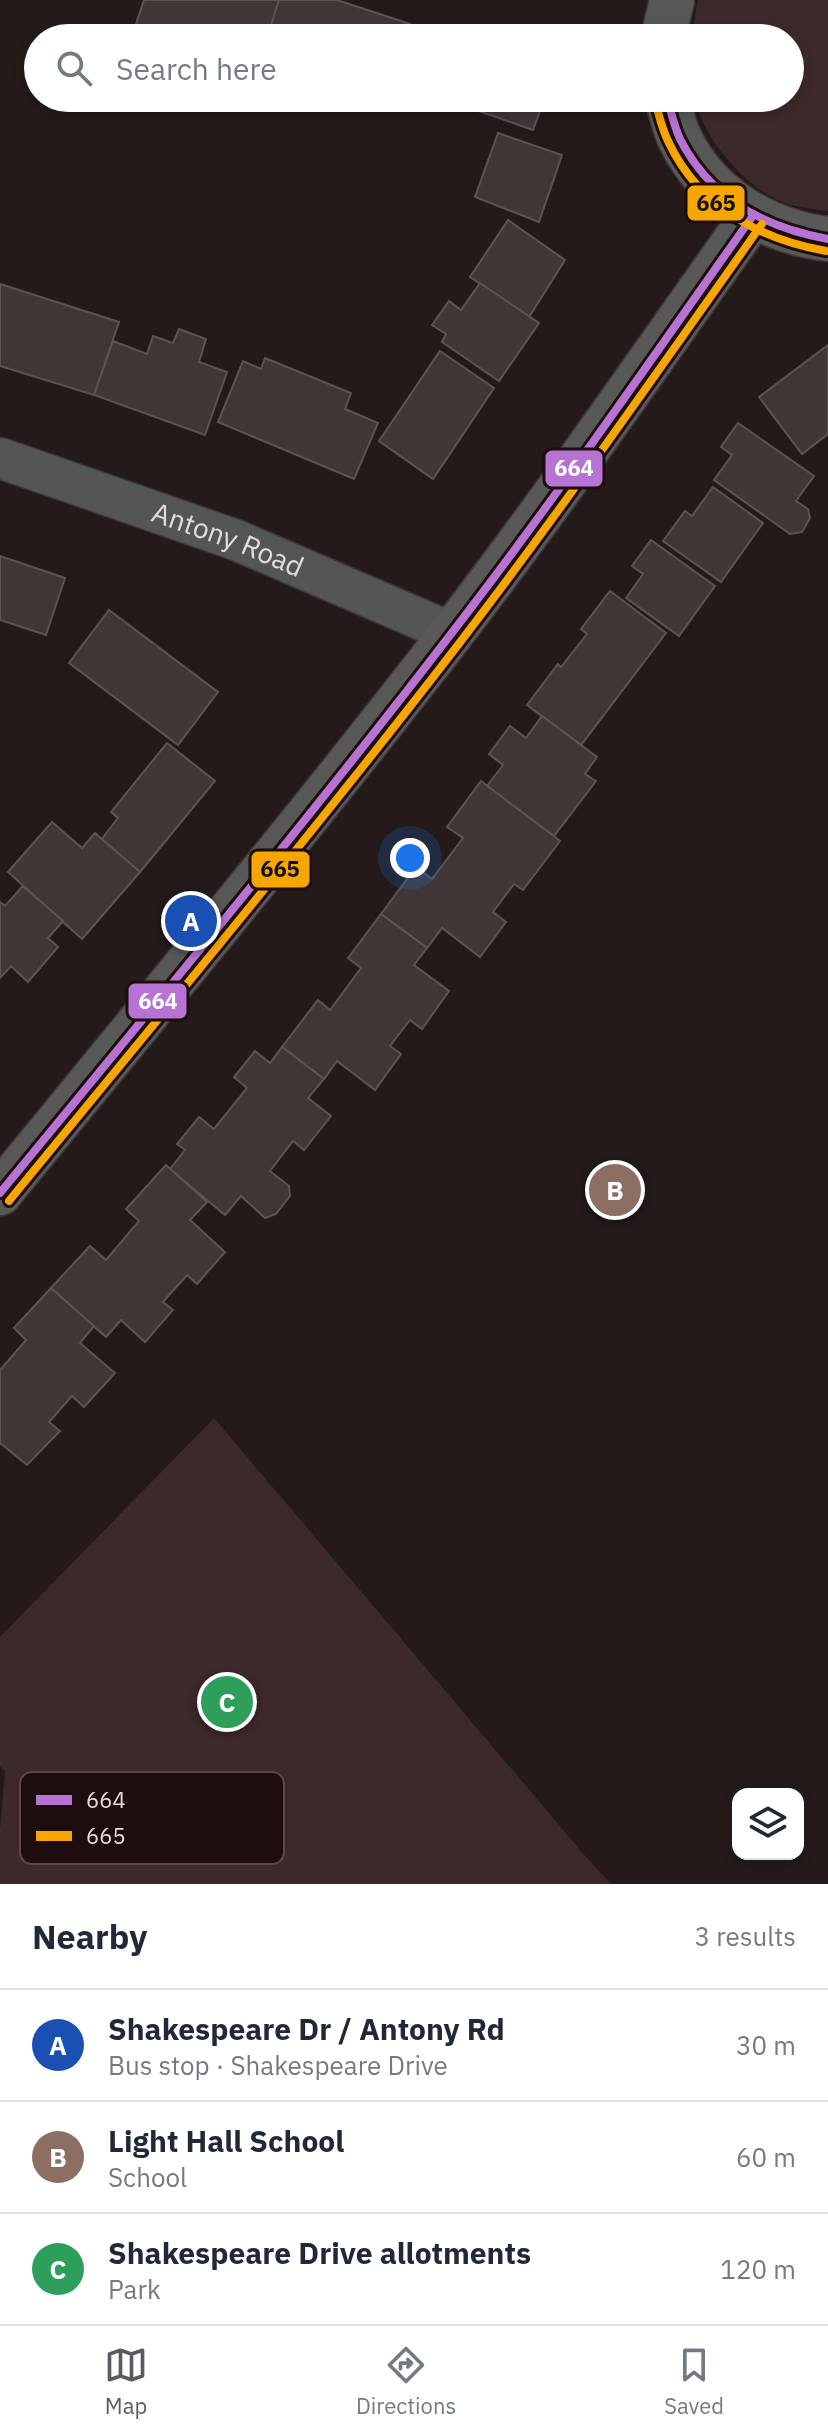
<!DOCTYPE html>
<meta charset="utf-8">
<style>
body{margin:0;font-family:"IBM Plex Sans",sans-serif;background:#f2f2f3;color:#1f2937}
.controls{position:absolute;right:24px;bottom:24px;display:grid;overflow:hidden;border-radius:16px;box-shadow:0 4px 12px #0003}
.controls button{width:72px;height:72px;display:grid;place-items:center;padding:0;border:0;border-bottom:2px solid #e0e1e3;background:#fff;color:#1f2937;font:40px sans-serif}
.you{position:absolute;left:410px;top:858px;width:28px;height:28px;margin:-20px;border:6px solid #fff;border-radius:50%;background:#1a73e8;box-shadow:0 0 0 12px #1a73e833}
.badge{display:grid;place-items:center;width:52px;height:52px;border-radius:50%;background:#5a5a62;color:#fff;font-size:26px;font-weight:700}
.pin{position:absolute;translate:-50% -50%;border:4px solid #fff;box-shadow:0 2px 8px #0006}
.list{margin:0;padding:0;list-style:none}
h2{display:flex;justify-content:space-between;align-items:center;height:104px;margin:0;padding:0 32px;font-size:34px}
h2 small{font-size:26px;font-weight:400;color:#747a83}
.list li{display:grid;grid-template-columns:52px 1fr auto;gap:24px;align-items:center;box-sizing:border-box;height:112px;padding:0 32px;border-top:2px solid #e0e1e3}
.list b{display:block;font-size:30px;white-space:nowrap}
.list p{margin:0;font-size:26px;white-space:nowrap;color:#747a83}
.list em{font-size:26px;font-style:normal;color:#747a83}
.icon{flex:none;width:44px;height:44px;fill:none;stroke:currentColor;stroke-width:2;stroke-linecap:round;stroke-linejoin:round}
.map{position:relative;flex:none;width:828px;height:1884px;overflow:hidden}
.search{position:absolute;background:#fff;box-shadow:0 4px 12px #0003;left:24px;right:24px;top:24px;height:88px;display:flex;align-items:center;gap:20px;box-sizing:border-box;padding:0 28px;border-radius:44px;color:#747a83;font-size:30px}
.sheet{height:440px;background:#fff}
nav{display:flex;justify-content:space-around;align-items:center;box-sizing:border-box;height:112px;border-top:2px solid #e0e1e3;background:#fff;font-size:22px;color:#747a83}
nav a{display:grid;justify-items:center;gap:4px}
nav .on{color:#5a5a62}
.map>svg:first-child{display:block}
.green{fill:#3e292a}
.building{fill:#403636;stroke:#5c5353;stroke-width:2}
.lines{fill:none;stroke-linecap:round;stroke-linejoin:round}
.street-casing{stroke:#3e3636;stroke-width:43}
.secondary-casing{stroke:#3e3636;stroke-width:47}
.street{stroke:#545653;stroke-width:40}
.secondary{stroke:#585856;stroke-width:44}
.bus-1-casing{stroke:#1e0d0e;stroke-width:14}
.bus-2-casing{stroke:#1e0d0e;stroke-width:14}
.bus-1{stroke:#b673d3;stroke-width:8}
.bus-2{stroke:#f7a600;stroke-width:8}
.labels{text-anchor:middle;stroke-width:6;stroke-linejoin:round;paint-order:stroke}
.street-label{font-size:28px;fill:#e7dadb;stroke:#1e0d0e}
.key{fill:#1e0d0e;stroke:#5a4a4c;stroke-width:2}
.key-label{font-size:22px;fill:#e7dadb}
.line-badge{stroke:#1e0d0e;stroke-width:3}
.badge-label{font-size:22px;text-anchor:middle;font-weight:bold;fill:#fff}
.pale-badge-label{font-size:22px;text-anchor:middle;font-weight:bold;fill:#111}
</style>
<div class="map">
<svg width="828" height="1884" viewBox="0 0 828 1884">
<rect width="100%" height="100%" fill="#241a1a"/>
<!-- green -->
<g class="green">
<path d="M 698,0 L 828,0 L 828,211 C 816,209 803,208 791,205 C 749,193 703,140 695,98 L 790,98 L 790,38 L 691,38 Z"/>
<path d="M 214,1418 L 587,1858 L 611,1884 L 0,1884 L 0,1830 L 5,1771 L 0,1766 L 0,1637 Z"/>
</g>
<!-- building -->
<g class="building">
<path d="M 144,0 L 279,0 L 267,38 L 241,38 L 205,26 L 201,38 L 159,38 L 134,30 Z"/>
<path d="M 279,0 L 337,0 L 410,24 L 406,38 L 267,38 Z"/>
<path d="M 470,98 L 545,98 L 533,130 L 467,107 Z"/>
<path d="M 498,133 L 562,155 L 539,222 L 475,197 Z"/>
<path d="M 508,220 L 565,260 L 529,317 L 470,277 Z"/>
<path d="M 480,283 L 539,323 L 499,381 L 442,342 L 446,334 L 432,325 L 449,301 L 461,310 Z"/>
<path d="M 0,284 L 119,322 L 94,395 L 0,366 Z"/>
<path d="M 179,329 L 206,339 L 199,362 L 227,372 L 205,435 L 94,395 L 113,341 L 147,354 L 153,336 L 173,343 Z"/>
<path d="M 828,345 L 828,434 L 802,454 L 759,397 Z"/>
<path d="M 440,351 L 494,388 L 433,479 L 379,441 Z"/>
<path d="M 265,358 L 351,393 L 345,409 L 378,423 L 354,479 L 218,422 L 243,361 L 261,369 Z"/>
<path d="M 738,423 L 814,476 L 796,501 L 808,509 L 810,518 L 802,532 L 790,534 L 714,480 L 732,455 L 721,447 Z"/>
<path d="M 713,487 L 763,523 L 721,582 L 663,541 L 685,511 L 692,516 Z"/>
<path d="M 651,540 L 715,586 L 679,636 L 626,598 L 643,574 L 632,566 Z"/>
<path d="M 0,556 L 65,578 L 46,635 L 0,620 Z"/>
<path d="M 610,591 L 666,633 L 581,745 L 527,705 L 558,664 L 561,667 L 587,634 L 581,629 Z"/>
<path d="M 109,610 L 218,692 L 178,745 L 69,663 Z"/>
<path d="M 542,716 L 597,757 L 585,774 L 596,781 L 554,836 L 487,786 L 503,765 L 489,754 L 510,726 L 526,738 Z"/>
<path d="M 167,743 L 215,781 L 140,872 L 101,840 L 118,818 L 111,812 Z"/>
<path d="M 481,781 L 560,841 L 523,890 L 514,884 L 493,912 L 506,922 L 480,957 L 442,928 L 427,948 L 381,914 L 416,867 L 432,879 L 463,838 L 447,827 Z"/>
<path d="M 52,822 L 82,848 L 95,833 L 140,872 L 82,939 L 8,872 Z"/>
<path d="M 23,886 L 63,921 L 48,938 L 58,947 L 28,982 L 11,966 L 0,978 L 0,902 L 5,906 Z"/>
<path d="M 381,914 L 427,948 L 414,965 L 449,991 L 422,1029 L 410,1020 L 390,1046 L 401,1054 L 375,1090 L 337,1061 L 324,1079 L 282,1047 L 318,1000 L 330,1010 L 361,968 L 348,958 Z"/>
<path d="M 282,1047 L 324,1079 L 308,1098 L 331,1116 L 304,1150 L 293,1141 L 270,1171 L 289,1186 L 290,1196 L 276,1214 L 265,1218 L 241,1196 L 225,1215 L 170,1169 L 185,1150 L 177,1144 L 199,1117 L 214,1129 L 247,1088 L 234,1077 L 255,1051 L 270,1063 Z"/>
<path d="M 166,1165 L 207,1202 L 190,1220 L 225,1252 L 197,1284 L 187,1275 L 163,1302 L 173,1310 L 145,1342 L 121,1320 L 106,1337 L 51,1288 L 90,1246 L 106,1260 L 139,1221 L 126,1209 Z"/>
<path d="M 51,1288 L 94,1326 L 80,1343 L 115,1373 L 84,1407 L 72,1396 L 49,1422 L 60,1431 L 27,1465 L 0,1443 L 0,1370 L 26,1340 L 14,1328 Z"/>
</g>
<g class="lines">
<defs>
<g id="street">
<path id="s1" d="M 0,458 L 236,540 L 452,633"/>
</g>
<g id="secondary">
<path d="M 663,38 L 672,0"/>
<path d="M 667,98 C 671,111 674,127 680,139 C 708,197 767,232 828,239"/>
<path d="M 0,1193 C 151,1008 305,823 451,634 C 556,498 653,356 752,217"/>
</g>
</defs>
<!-- street casing -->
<use href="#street" class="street-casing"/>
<!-- secondary casing -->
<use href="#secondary" class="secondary-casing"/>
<!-- street -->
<use href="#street" class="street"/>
<!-- secondary -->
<use href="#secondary" class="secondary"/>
<defs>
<g id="bus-1">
<path d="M 667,98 C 671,112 674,126 680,139 C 710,198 765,228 828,239"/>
<path d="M 0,1193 C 152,1008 305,824 451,634 C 556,498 653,357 752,217"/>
</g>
<g id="bus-2">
<path d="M 655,101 C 659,115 662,130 669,143 C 699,206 759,239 826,251"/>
<path d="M 9,1201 C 161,1015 315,831 461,641 C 565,505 663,364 762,224"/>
</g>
</defs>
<!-- bus-1 casing -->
<use href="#bus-1" class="bus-1-casing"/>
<!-- bus-2 casing -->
<use href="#bus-2" class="bus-2-casing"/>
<!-- bus-1 -->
<use href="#bus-1" class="bus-1"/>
<!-- bus-2 -->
<use href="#bus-2" class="bus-2"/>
</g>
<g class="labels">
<!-- street labels -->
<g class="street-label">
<text dy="10" stroke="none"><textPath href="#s1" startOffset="242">Antony Road</textPath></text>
</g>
</g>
<!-- legend -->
<rect x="20" y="1772" width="264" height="92" rx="12" class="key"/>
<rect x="36" y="1795" width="36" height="10" fill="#b673d3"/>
<rect x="36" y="1831" width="36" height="10" fill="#f7a600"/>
<g class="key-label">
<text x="86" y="1808">664</text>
<text x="86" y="1844">665</text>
</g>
<g class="line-badge">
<rect x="686" y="184" width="60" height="38" rx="8" fill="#f7a600"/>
<rect x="544" y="449" width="60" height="39" rx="8" fill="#b673d3"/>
<rect x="250" y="850" width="61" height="39" rx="8" fill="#f7a600"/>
<rect x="127" y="982" width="61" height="38" rx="8" fill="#b673d3"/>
</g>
<g class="badge-label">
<text x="574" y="476">664</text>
<text x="158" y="1009">664</text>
</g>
<g class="pale-badge-label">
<text x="716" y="211">665</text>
<text x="280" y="877">665</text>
</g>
</svg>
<div class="controls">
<button><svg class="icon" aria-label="layers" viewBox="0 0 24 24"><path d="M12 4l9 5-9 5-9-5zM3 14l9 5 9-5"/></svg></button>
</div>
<div class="you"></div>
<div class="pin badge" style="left:191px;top:921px;background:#1a4fb4">A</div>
<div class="pin badge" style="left:615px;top:1190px;background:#8d6e63">B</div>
<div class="pin badge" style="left:227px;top:1702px;background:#2e9e5b">C</div>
<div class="search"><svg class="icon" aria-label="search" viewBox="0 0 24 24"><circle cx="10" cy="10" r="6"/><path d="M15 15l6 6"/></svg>Search here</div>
</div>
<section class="sheet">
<h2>Nearby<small>3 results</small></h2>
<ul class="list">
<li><span class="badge" style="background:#1a4fb4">A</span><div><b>Shakespeare Dr / Antony Rd</b><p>Bus stop · Shakespeare Drive</p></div><em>30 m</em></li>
<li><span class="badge" style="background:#8d6e63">B</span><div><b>Light Hall School</b><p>School</p></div><em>60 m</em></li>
<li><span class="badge" style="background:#2e9e5b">C</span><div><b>Shakespeare Drive allotments</b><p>Park</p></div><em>120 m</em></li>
</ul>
</section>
<nav>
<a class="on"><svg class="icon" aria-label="map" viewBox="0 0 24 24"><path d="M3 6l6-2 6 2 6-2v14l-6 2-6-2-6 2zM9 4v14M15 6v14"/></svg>Map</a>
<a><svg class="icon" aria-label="directions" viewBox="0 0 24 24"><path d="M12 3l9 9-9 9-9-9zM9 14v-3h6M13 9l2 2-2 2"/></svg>Directions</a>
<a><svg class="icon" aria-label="saved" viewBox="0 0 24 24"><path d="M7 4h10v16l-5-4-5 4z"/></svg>Saved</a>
</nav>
